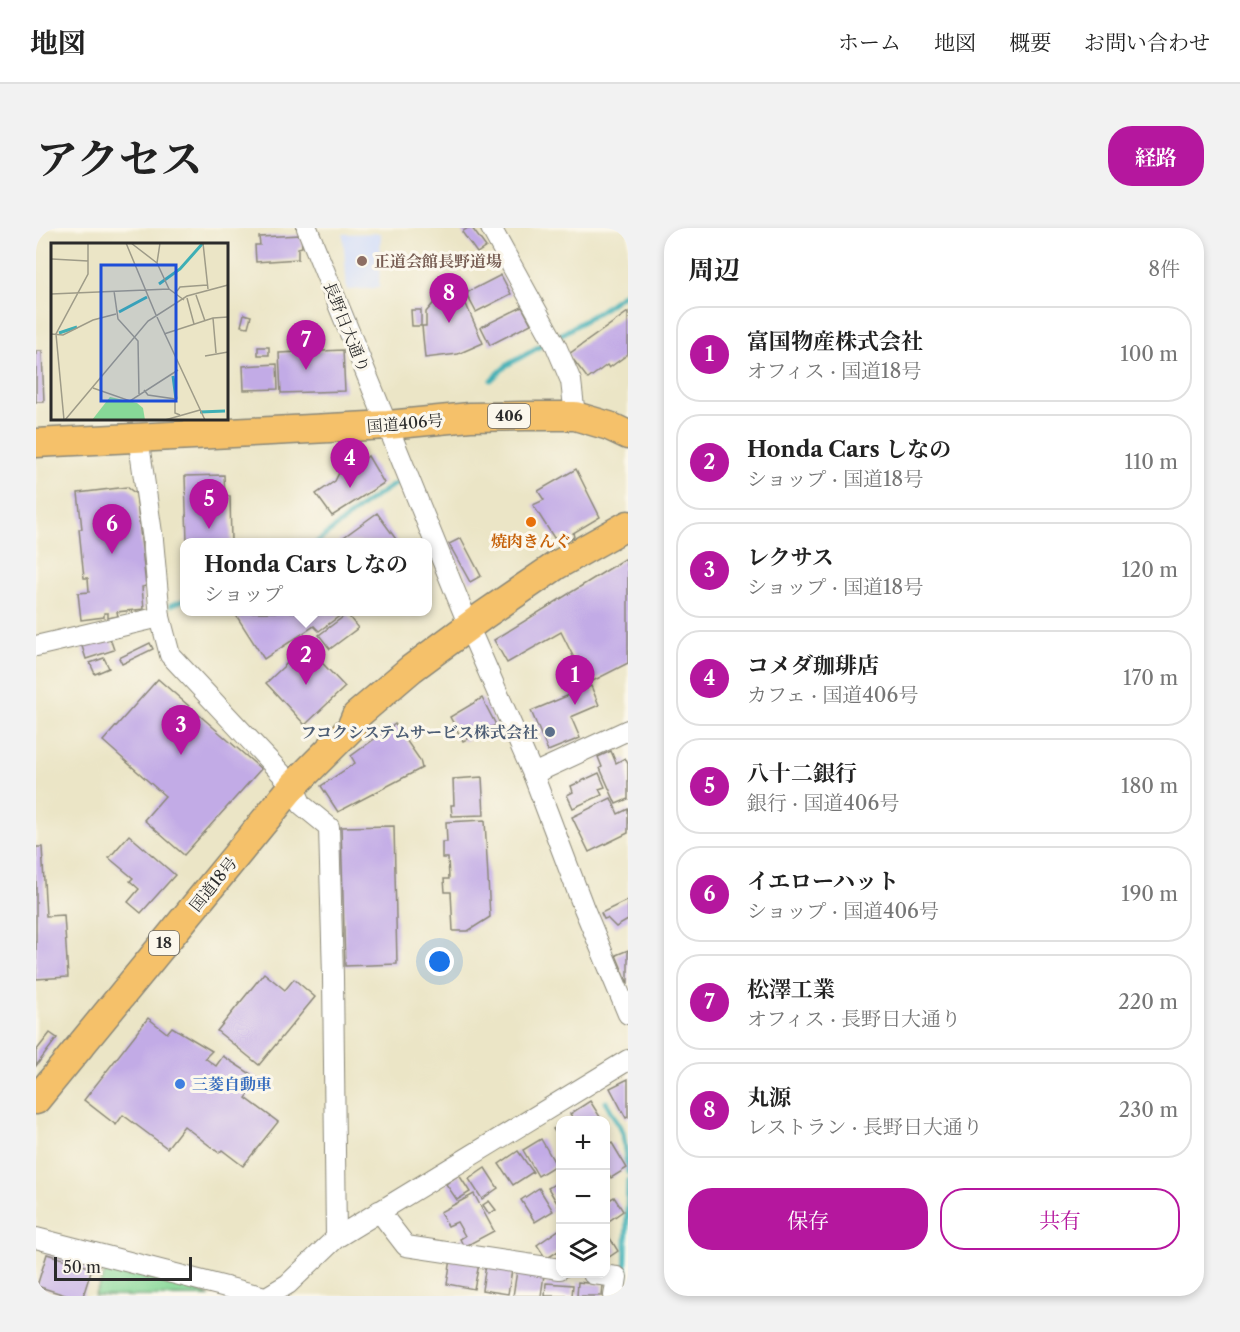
<!DOCTYPE html>
<html lang="ja">
<meta charset="utf-8">
<style>
body{margin:0;font-family:"Libre Caslon Text","Noto Serif JP",serif;background:#f2f2f2;color:#222}
.controls{position:absolute;right:18px;bottom:18px;display:grid;overflow:hidden;border-radius:12px;box-shadow:0 3px 9px #0003}
.controls button{width:54px;height:54px;display:grid;place-items:center;padding:0;border:0;border-bottom:2px solid #e0e0e0;background:#fff;color:#222;font:30px sans-serif}
.scale{position:absolute;left:18px;bottom:15px;width:138px;box-sizing:border-box;padding-left:6px;border:3px solid #2b2b2b;border-top:0;font-size:16px;line-height:21px;white-space:nowrap;color:#2b2b2b;-webkit-text-stroke:4px #fbf7ec;paint-order:stroke}
.you{position:absolute;left:404px;top:734px;width:21px;height:21px;margin:-15px;border:4px solid #fff;border-radius:50%;background:#1a73e8;box-shadow:0 0 0 9px #1a73e833}
.badge{display:grid;place-items:center;width:39px;height:39px;border-radius:50%;background:#b5179e;color:#fff;font-size:20px;font-weight:700}
.pin{position:absolute;translate:-50% -50px;filter:drop-shadow(0 2px 3px #0008)}
.pin::after{content:'';position:absolute;top:32px;width:21px;height:18px;background:inherit;clip-path:polygon(0 0,100% 0,50% 100%)}
.popup{position:absolute;left:144px;top:310px;width:252px;height:78px;box-sizing:border-box;display:grid;place-content:center;border-radius:12px;background:#fff;filter:drop-shadow(0 2px 4px #0005);font-size:20px;white-space:nowrap;color:#767676}
.popup b{font-size:22px;color:#222}
.popup::after{content:'';position:absolute;left:50%;top:100%;margin-left:-12px;border:12px solid transparent;border-top-color:#fff}
.list{margin:0;padding:0;list-style:none}
h2{display:flex;justify-content:space-between;align-items:center;height:78px;margin:0;padding:0 24px;font-size:26px}
h2 small{font-size:20px;font-weight:400;color:#767676}
.list li{display:grid;grid-template-columns:39px 1fr auto;gap:18px;align-items:center;box-sizing:border-box;height:96px;margin:0 12px 12px;padding:0 12px;border:2px solid #e0e0e0;border-radius:24px}
.list b{display:block;font-size:22px;white-space:nowrap}
.list p{margin:0;font-size:20px;white-space:nowrap;color:#767676}
.list em{font-size:20px;font-style:normal;color:#767676}
.actions{display:flex;gap:12px;padding:18px 24px}
.actions a{flex:1;padding:14px 0;border:2px solid #b5179e;border-radius:24px;text-align:center;font-size:21px;color:#b5179e}
.actions .main{background:#b5179e;color:#fff}
.icon{flex:none;width:33px;height:33px;fill:none;stroke:currentColor;stroke-width:2;stroke-linecap:round;stroke-linejoin:round}
.map{position:relative;flex:none;width:592px;height:1068px;overflow:hidden;border-radius:24px}
header{display:flex;align-items:center;gap:36px;box-sizing:border-box;height:84px;padding:0 30px;background:#fff;border-bottom:2px solid #e0e0e0}
header strong{font-size:28px}
nav{display:flex;gap:33px;margin-inline-start:auto;font-size:21px}
.intro{display:flex;align-items:center;justify-content:space-between;box-sizing:border-box;height:144px;padding:0 36px}
h1{margin:0;font-size:42px}
.button{padding:15px 27px;border-radius:24px;background:#b5179e;color:#fff;font-size:21px;font-weight:700}
main{display:flex;gap:36px;padding:0 36px}
aside{flex:1;background:#fff;border-radius:24px;box-shadow:0 3px 9px #0003}
.map>svg:first-child{display:block}
.built{fill:#cedafa}
.green{fill:#87d898;stroke:#598262;stroke-width:1.5}
.lines{fill:none;stroke-linecap:round;stroke-linejoin:round}
.stream{stroke:#3eafb5;stroke-width:5}
.building{fill:#c2abe6}
.minor-casing{stroke:#8b8878;stroke-width:22}
.highway-casing{stroke:#8b8878;stroke-width:31}
.minor{stroke:#fff;stroke-width:20}
.highway{stroke:#f5c16b;stroke-width:28}
.education-dot{fill:#8d6e63;stroke:#fbf7ec;stroke-width:2}
.food-dot{fill:#e8710a;stroke:#fbf7ec;stroke-width:2}
.service-dot{fill:#5c6f8a;stroke:#fbf7ec;stroke-width:2}
.shop-dot{fill:#3f7fe0;stroke:#fbf7ec;stroke-width:2}
.labels{text-anchor:middle;stroke-width:6;stroke-linejoin:round;paint-order:stroke}
.shield{fill:#fbf7ec;stroke:#696865;stroke-width:1.5}
.shield-label{font-size:15px;font-weight:bold;fill:#2b2b2b}
.education-label{font-size:16px;font-weight:bold;fill:#785e54;stroke:#fbf7ec;text-anchor:start}
.street-label{font-size:16px;fill:#2b2b2b;stroke:#fbf7ec}
.food-label{font-size:16px;font-weight:bold;fill:#c56008;stroke:#fbf7ec}
.service-label{font-size:16px;font-weight:bold;fill:#4e5e75;stroke:#fbf7ec;text-anchor:end}
.shop-label{font-size:16px;font-weight:bold;fill:#366cbe;stroke:#fbf7ec;text-anchor:start}
.inset-river{fill:none;stroke:#3eafb5;stroke-width:3}
.inset-road{fill:none;stroke:#9e9b88;stroke-width:1.5}
.view{fill:#1d4ed8;fill-opacity:0.15;stroke:#1d4ed8;stroke-width:3}
.inset-edge{fill:none;stroke:#2b2b2b;stroke-width:3}
</style>
<header>
<strong>地図</strong>
<nav><a>ホーム</a><a>地図</a><a>概要</a><a>お問い合わせ</a></nav>
</header>
<div class="intro"><h1>アクセス</h1><a class="button">経路</a></div>
<main>
<div class="map">
<svg width="592" height="1068" viewBox="0 0 592 1068">
<rect width="100%" height="100%" fill="#fbf7ec"/>
<filter id="ink" filterUnits="userSpaceOnUse"><feTurbulence type="fractalNoise" baseFrequency=".0167" numOctaves="2"/><feDisplacementMap in="SourceGraphic" scale="12" xChannelSelector="R" yChannelSelector="G"/><feConvolveMatrix kernelMatrix="1 2 1 2 8 2 1 2 1" color-interpolation-filters="sRGB"/></filter>
<filter id="wash" filterUnits="userSpaceOnUse"><feTurbulence type="fractalNoise" baseFrequency=".008" numOctaves="4" result="noise"/><feDisplacementMap in="SourceGraphic" scale="24" xChannelSelector="R" yChannelSelector="G"/><feGaussianBlur stdDeviation="1.35" result="paint"/><feColorMatrix in="noise" values="0 0 0 0 0 0 0 0 0 0 0 0 0 0 0 0 0 1.4 0 .05"/><feComposite in="paint" operator="in"/></filter>
<g filter="url(#wash)">
<rect width="100%" height="100%" fill="#ebe5c6"/>
<!-- built -->
<path class="built" d="M 345,5 L 343,60 L 311,62 L 307,6 Z"/>
<!-- green -->
<path class="green" d="M 72,1040 L 111,1048 L 125,1048 L 174,1068 L 58,1068 Z"/>
<g class="lines">
<!-- stream -->
<g class="stream">
<path d="M 521,109 L 561,85 L 592,63"/>
<path d="M 455,152 L 471,137 L 513,113"/>
<path d="M 281,314 L 330,275 L 362,254"/>
<path d="M 135,377 L 148,372"/>
<path d="M 570,874 L 587,905 L 592,945"/>
<path d="M 589,1050 L 592,952"/>
</g>
</g>
<g id="blocks">
<!-- building -->
<g class="building">
<path d="M 432,0 L 436,0 L 450,19 L 441,25 L 426,4 Z"/>
<path d="M 265,7 L 266,19 L 262,20 L 262,31 L 220,34 L 219,17 L 224,17 L 223,9 Z"/>
<path d="M 465,47 L 475,66 L 440,84 L 430,65 Z"/>
<path d="M 426,67 L 447,115 L 422,126 L 389,130 L 386,98 L 390,98 L 390,84 L 402,70 Z"/>
<path d="M 486,79 L 495,96 L 454,117 L 445,99 Z"/>
<path d="M 375,82 L 385,82 L 385,98 L 376,98 Z"/>
<path d="M 592,84 L 592,126 L 573,140 L 571,137 L 552,151 L 533,126 Z"/>
<path d="M 208,86 L 215,88 L 212,99 L 205,98 Z"/>
<rect x="222" y="119" width="11" height="8"/>
<path d="M 307,122 L 309,163 L 245,165 L 243,125 Z"/>
<path d="M 0,123 L 6,123 L 8,174 L 0,174 Z"/>
<path d="M 241,136 L 242,161 L 208,162 L 207,138 Z"/>
<path d="M 332,228 L 348,255 L 296,288 L 280,266 L 299,253 L 304,243 L 317,234 L 324,235 Z"/>
<path d="M 540,241 L 564,289 L 537,305 L 538,309 L 533,311 L 531,308 L 518,310 L 497,277 L 508,272 L 502,263 Z"/>
<path d="M 188,247 L 189,268 L 194,268 L 195,314 L 151,314 L 149,248 Z"/>
<path d="M 91,259 L 100,266 L 110,358 L 106,359 L 108,381 L 81,384 L 82,388 L 72,390 L 72,385 L 68,385 L 68,389 L 45,392 L 42,365 L 53,364 L 52,350 L 48,350 L 43,301 L 46,301 L 42,265 Z"/>
<path d="M 341,285 L 362,314 L 301,314 Z"/>
<path d="M 425,310 L 445,348 L 434,354 L 413,316 Z"/>
<path d="M 589,331 L 592,340 L 592,435 L 551,456 L 525,404 L 471,435 L 458,412 Z"/>
<path d="M 198,384 L 309,384 L 283,403 L 278,398 L 228,431 Z"/>
<path d="M 311,386 L 322,400 L 294,421 L 283,407 Z"/>
<path d="M 73,407 L 78,422 L 50,431 L 45,415 Z"/>
<path d="M 114,415 L 117,421 L 86,436 L 83,430 Z"/>
<path d="M 272,420 L 309,459 L 269,497 L 230,455 L 262,425 L 264,427 Z"/>
<path d="M 68,430 L 73,440 L 59,446 L 54,435 Z"/>
<path d="M 122,451 L 225,541 L 148,627 L 108,592 L 129,568 L 67,513 Z"/>
<path d="M 555,458 L 563,477 L 535,489 L 544,510 L 512,523 L 495,483 Z"/>
<path d="M 446,470 L 460,497 L 427,513 L 414,489 Z"/>
<path d="M 359,496 L 384,532 L 386,540 L 302,584 L 285,558 L 319,535 L 315,528 Z"/>
<path d="M 575,523 L 580,535 L 589,530 L 592,536 L 592,571 L 580,576 L 564,540 L 566,539 L 562,529 Z"/>
<path d="M 563,545 L 569,559 L 563,561 L 566,567 L 537,580 L 531,567 L 537,564 L 535,558 Z"/>
<path d="M 446,549 L 448,587 L 416,588 L 415,577 L 418,577 L 417,551 Z"/>
<path d="M 575,570 L 582,586 L 592,581 L 592,605 L 553,624 L 536,589 Z"/>
<path d="M 449,592 L 454,689 L 432,703 L 417,703 L 415,664 L 409,664 L 408,651 L 413,651 L 412,630 L 406,630 L 406,614 L 411,614 L 410,594 Z"/>
<path d="M 358,598 L 361,736 L 309,738 L 305,599 Z"/>
<path d="M 93,607 L 139,647 L 105,685 L 92,674 L 103,661 L 94,653 L 97,650 L 73,630 Z"/>
<path d="M 0,619 L 6,619 L 10,688 L 28,687 L 32,749 L 0,751 Z"/>
<path d="M 592,672 L 592,692 L 580,699 L 571,690 L 568,691 L 565,685 Z"/>
<path d="M 592,722 L 592,756 L 580,727 Z"/>
<path d="M 228,745 L 249,762 L 258,751 L 279,769 L 223,837 L 181,803 Z"/>
<path d="M 112,790 L 131,805 L 136,799 L 176,823 L 169,830 L 180,838 L 187,828 L 224,852 L 210,870 L 242,894 L 207,938 L 186,922 L 183,925 L 148,898 L 131,920 L 87,887 L 80,897 L 48,872 Z"/>
<path d="M 14,805 L 21,810 L 0,838 L 0,823 Z"/>
<path d="M 592,851 L 592,889 L 590,890 L 574,860 Z"/>
<path d="M 554,873 L 566,892 L 539,892 L 534,886 Z"/>
<path d="M 524,897 L 524,912 L 517,901 Z"/>
<path d="M 505,911 L 520,937 L 502,948 L 487,922 Z"/>
<path d="M 576,915 L 591,940 L 575,950 L 570,941 L 570,919 Z"/>
<path d="M 482,923 L 497,944 L 477,957 L 463,936 Z"/>
<path d="M 449,940 L 462,960 L 446,971 L 433,951 Z"/>
<path d="M 423,947 L 434,964 L 421,972 L 410,956 Z"/>
<path d="M 524,953 L 524,980 L 512,960 Z"/>
<path d="M 503,960 L 517,983 L 499,994 L 485,972 Z"/>
<path d="M 438,966 L 458,1003 L 428,1019 L 424,1011 L 429,1008 L 421,994 L 412,998 L 404,984 Z"/>
<path d="M 578,969 L 587,983 L 570,995 L 570,974 Z"/>
<path d="M 453,973 L 460,982 L 453,986 L 447,977 Z"/>
<path d="M 524,1001 L 524,1022 L 510,1031 L 501,1017 Z"/>
<path d="M 572,1007 L 582,1023 L 570,1031 L 570,1009 Z"/>
<path d="M 11,1026 L 56,1040 L 47,1068 L 32,1068 L 1,1058 Z"/>
<path d="M 415,1031 L 443,1036 L 438,1061 L 411,1056 Z"/>
<path d="M 450,1037 L 476,1042 L 472,1066 L 446,1062 Z"/>
<path d="M 481,1043 L 508,1047 L 505,1068 L 477,1068 Z"/>
<path d="M 542,1054 L 567,1057 L 566,1068 L 541,1068 Z"/>
<path d="M 510,1055 L 537,1057 L 536,1068 L 509,1068 Z"/>
</g>
</g>
</g>
<g filter="url(#ink)">
<use href="#blocks" fill-opacity="0" stroke="#8b8878" stroke-width="1.5"/>
<g class="lines">
<defs>
<g id="minor">
<path d="M 271,0 L 433,398"/>
<path d="M 455,0 L 520,118 L 535,153 L 539,188"/>
<path d="M 102,209 L 117,312 L 124,389 L 134,427 L 257,558 L 266,577 L 293,599 L 297,749 L 300,1010"/>
<path d="M 438,411 L 497,546 L 547,678 L 592,786"/>
<path d="M 0,418 L 124,389"/>
<path d="M 497,546 L 592,502"/>
<path d="M 343,983 L 370,1018 L 524,1041"/>
<path d="M 0,1010 L 225,1068"/>
<path d="M 557,1046 L 581,1049 L 578,1068"/>
<path d="M 232,1068 L 252,1056 L 300,1010 L 592,832"/>
</g>
<g id="highway">
<path d="M 0,215 L 352,197 L 434,189 L 489,188 L 539,188 L 573,198 L 592,207"/>
<path d="M 0,872 L 257,558 L 315,500 L 320,488 L 375,441 L 448,387 L 521,337 L 592,297"/>
</g>
</defs>
<!-- minor casing -->
<use href="#minor" class="minor-casing"/>
<!-- highway casing -->
<use href="#highway" class="highway-casing"/>
<!-- minor -->
<use href="#minor" class="minor"/>
<!-- highway -->
<use href="#highway" class="highway"/>
</g>
</g>
<!-- markers -->
<circle class="education-dot" cx="326" cy="33" r="6"/>
<circle class="food-dot" cx="495" cy="294" r="6"/>
<circle class="service-dot" cx="514" cy="504" r="6"/>
<circle class="shop-dot" cx="144" cy="856" r="6"/>
<g class="labels">
<!-- shield labels -->
<g class="shield">
<rect x="452" y="176" width="42" height="24" rx="4.5"/>
<rect x="113" y="703" width="30" height="24" rx="4.5"/>
</g>
<g class="shield-label">
<text x="473" y="193">406</text>
<text x="128" y="720">18</text>
</g>
<!-- education labels -->
<g class="education-label">
<text x="338" y="39">正道会館長野道場</text>
</g>
<!-- street labels -->
<g class="street-label">
<text transform="translate(311 99) rotate(68)" y="6">長野日大通り</text>
<text transform="translate(369 195) rotate(-5)" y="6">国道406号</text>
<text transform="translate(177 656) rotate(-51)" y="6">国道18号</text>
</g>
<!-- food labels -->
<g class="food-label">
<text x="495" y="319">焼肉きんぐ</text>
</g>
<!-- service labels -->
<g class="service-label">
<text x="502" y="510">フコクシステムサービス株式会社</text>
</g>
<!-- shop labels -->
<g class="shop-label">
<text x="156" y="862">三菱自動車</text>
</g>
</g>
<!-- overview -->
<g transform="translate(15 15)">
<rect width="177" height="177" fill="#ebe5c6"/>
<path d="M 59,154 L 86,160 L 92,165 L 94,177 L 41,177 Z" fill="#87d898"/>
<path class="inset-river" d="M 108,41 L 129,26 L 152,0M 68,69 L 96,54M 8,90 L 26,84M 122,133 L 125,156M 149,169 L 174,168"/>
<path class="inset-road" d="M 75,0 L 105,72M 80,0 L 106,20M 109,0 L 106,20 L 118,46M 152,0 L 157,46M 0,9 L 0,29M 1,16 L 37,18M 63,48 L 67,76 L 87,98 L 88,151M 126,48 L 129,44 L 156,42M 0,51 L 118,46 L 133,57M 145,52 L 154,78M 136,55 L 143,81M 106,74 L 154,177M 162,75 L 165,110M 0,91 L 12,92 L 42,77 L 65,71M 113,91 L 162,75 L 177,74M 154,113 L 177,109M 42,145 L 79,158 L 127,127M 93,147 L 97,152 L 124,156 L 124,170 L 129,172M 13,177 L 5,91 L 37,31 L 37,0M 14,177 L 97,78 L 136,53 L 177,42M 114,177 L 149,167"/>
<path class="view" d="M 50,22 L 125,22 L 125,158 L 50,158 Z"/>
<rect width="177" height="177" class="inset-edge"/>
</g>
</svg>
<div class="controls">
<button>+</button>
<button>−</button>
<button><svg class="icon" aria-label="layers" viewBox="0 0 24 24"><path d="M12 4l9 5-9 5-9-5zM3 14l9 5 9-5"/></svg></button>
</div>
<div class="scale">50 m</div>
<div class="you"></div>
<div class="pin badge" style="left:539px;top:477px">1</div>
<div class="pin badge" style="left:270px;top:457px">2</div>
<div class="popup"><b>Honda Cars しなの</b>ショップ</div>
<div class="pin badge" style="left:145px;top:527px">3</div>
<div class="pin badge" style="left:314px;top:260px">4</div>
<div class="pin badge" style="left:173px;top:301px">5</div>
<div class="pin badge" style="left:76px;top:326px">6</div>
<div class="pin badge" style="left:270px;top:142px">7</div>
<div class="pin badge" style="left:413px;top:95px">8</div>
</div>
<aside>
<h2>周辺<small>8件</small></h2>
<ul class="list">
<li><span class="badge">1</span><div><b>富国物産株式会社</b><p>オフィス · 国道18号</p></div><em>100 m</em></li>
<li><span class="badge">2</span><div><b>Honda Cars しなの</b><p>ショップ · 国道18号</p></div><em>110 m</em></li>
<li><span class="badge">3</span><div><b>レクサス</b><p>ショップ · 国道18号</p></div><em>120 m</em></li>
<li><span class="badge">4</span><div><b>コメダ珈琲店</b><p>カフェ · 国道406号</p></div><em>170 m</em></li>
<li><span class="badge">5</span><div><b>八十二銀行</b><p>銀行 · 国道406号</p></div><em>180 m</em></li>
<li><span class="badge">6</span><div><b>イエローハット</b><p>ショップ · 国道406号</p></div><em>190 m</em></li>
<li><span class="badge">7</span><div><b>松澤工業</b><p>オフィス · 長野日大通り</p></div><em>220 m</em></li>
<li><span class="badge">8</span><div><b>丸源</b><p>レストラン · 長野日大通り</p></div><em>230 m</em></li>
</ul>
<div class="actions"><a class="main">保存</a><a>共有</a></div>
</aside>
</main>
